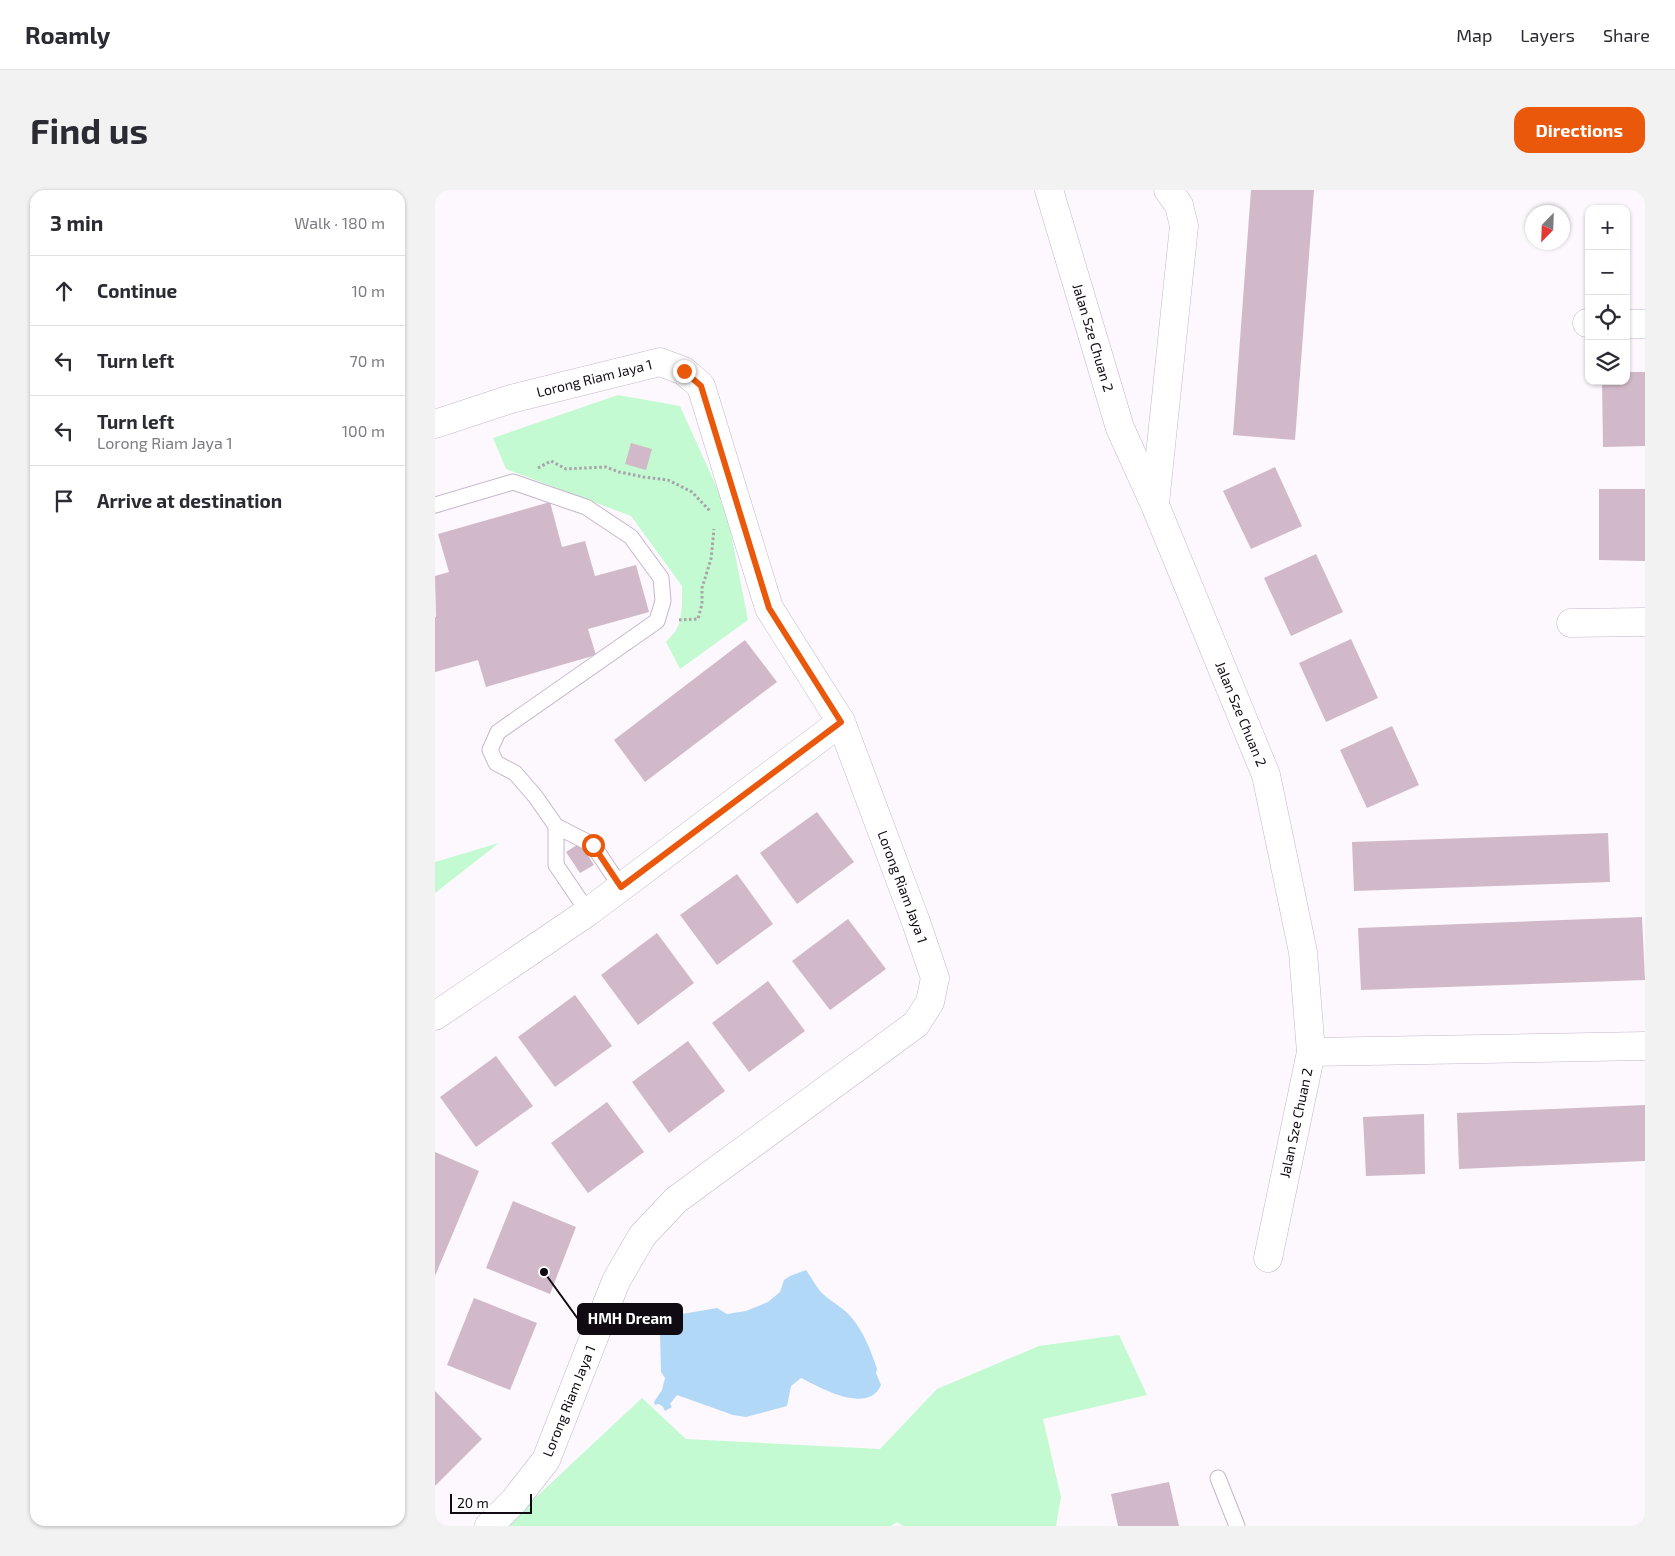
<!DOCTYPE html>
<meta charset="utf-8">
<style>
body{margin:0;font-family:"Exo 2",sans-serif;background:#f2f2f3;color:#2b2b33}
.controls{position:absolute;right:15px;top:15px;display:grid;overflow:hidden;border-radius:10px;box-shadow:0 1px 4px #0004}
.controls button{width:45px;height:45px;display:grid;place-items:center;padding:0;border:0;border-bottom:1px solid #e1e1e2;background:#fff;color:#2b2b33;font:25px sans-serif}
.compass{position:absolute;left:1090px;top:15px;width:45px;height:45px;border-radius:50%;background:#fff;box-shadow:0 1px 4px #0004;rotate:203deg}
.scale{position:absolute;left:15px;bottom:12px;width:82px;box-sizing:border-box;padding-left:5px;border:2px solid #100b12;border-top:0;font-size:14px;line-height:18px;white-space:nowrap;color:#100b12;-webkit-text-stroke:4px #fff;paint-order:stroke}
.stop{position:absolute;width:15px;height:15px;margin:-11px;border:4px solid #ea580c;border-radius:50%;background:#fff}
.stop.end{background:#ea580c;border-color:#fff;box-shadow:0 1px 5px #0008}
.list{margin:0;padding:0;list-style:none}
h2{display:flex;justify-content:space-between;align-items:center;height:65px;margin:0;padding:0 20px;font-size:21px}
h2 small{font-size:16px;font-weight:400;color:#7c7c81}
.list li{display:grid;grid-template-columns:32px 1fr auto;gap:15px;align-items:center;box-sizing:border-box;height:70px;padding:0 20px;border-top:1px solid #e1e1e2}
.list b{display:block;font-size:19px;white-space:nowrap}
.list p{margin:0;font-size:16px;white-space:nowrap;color:#7c7c81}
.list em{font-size:16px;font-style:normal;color:#7c7c81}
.icon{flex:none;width:28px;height:28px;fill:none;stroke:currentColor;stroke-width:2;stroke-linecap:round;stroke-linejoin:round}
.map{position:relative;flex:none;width:1210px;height:1336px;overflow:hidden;border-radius:15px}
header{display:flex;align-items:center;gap:30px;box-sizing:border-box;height:70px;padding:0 25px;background:#fff;border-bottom:1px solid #e1e1e2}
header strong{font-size:24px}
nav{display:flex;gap:28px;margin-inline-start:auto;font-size:18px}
.intro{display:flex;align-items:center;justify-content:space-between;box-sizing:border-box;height:120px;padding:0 30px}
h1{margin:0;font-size:35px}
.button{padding:12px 22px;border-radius:15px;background:#ea580c;color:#fff;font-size:18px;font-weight:700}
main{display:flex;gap:30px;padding:0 30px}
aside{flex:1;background:#fff;border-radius:15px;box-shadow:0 1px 4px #0004}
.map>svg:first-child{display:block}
.green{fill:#c3fad1}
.water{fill:#b2d8f8}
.building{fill:#d1b9c9}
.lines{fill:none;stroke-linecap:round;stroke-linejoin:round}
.service-casing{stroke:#c6b6cc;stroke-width:17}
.minor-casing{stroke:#c6b6cc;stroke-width:29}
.path{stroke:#a8a3a9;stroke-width:3;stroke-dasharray:2.5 2.5;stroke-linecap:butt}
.service{stroke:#fff;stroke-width:15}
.minor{stroke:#fff;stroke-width:28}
.route{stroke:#ea580c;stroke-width:6}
.labels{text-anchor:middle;stroke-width:4;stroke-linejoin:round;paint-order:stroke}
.street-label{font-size:14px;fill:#100b12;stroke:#fff}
.leader{fill:none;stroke:#100b12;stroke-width:2}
.callout-dot{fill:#100b12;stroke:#fff;stroke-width:2}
.callout{fill:#100b12;stroke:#100b12;stroke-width:2}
.callout-label{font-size:15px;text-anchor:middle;font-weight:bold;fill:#fff}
</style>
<header>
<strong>Roamly</strong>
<nav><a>Map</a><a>Layers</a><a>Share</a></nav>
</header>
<div class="intro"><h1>Find us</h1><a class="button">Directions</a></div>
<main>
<aside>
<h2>3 min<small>Walk · 180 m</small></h2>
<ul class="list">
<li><svg class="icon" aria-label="ahead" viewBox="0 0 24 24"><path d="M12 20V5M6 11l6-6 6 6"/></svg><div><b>Continue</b></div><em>10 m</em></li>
<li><svg class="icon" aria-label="left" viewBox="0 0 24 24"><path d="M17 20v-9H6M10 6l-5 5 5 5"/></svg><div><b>Turn left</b></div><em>70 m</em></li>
<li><svg class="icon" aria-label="left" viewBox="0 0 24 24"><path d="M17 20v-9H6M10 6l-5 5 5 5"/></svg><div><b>Turn left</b><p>Lorong Riam Jaya 1</p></div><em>100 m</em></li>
<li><svg class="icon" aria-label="arrive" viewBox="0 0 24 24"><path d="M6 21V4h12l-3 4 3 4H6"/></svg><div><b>Arrive at destination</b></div></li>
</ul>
</aside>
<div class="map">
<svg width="1210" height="1336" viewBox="0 0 1210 1336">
<rect width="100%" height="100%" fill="#fcf8fd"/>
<!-- green -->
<g class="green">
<path d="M 183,205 L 245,216 L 291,318 L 313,430 L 245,479 L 231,452 L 240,442 L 245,432 L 247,415 L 247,396 L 196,326 L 71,279 L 58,248 Z"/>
<path d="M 64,653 L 0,703 L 0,672 Z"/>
<path d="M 684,1145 L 712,1205 L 608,1229 L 626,1307 L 621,1336 L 468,1336 L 462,1332 L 456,1336 L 70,1336 L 207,1208 L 251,1249 L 445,1259 L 502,1199 L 604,1156 Z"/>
</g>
<!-- water -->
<path class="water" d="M 371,1080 C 377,1088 382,1099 389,1105 C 398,1113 409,1118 416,1127 C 429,1142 436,1161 442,1179 L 441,1183 L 446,1195 C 433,1225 386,1198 366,1188 L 356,1196 L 352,1216 L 311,1227 L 298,1225 L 242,1205 L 235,1214 L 237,1217 L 230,1221 L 228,1217 L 224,1214 L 220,1215 L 219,1212 L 227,1200 L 230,1188 L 226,1182 L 225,1143 L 201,1140 L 191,1131 L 192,1124 L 197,1113 L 226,1123 L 237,1120 L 247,1124 L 282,1118 L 292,1124 L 311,1121 L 333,1112 L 345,1102 L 349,1090 L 355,1086 Z"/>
<!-- building -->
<g class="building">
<path d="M 816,0 L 879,0 L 860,250 L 798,245 Z"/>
<path d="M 1191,182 L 1210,182 L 1210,256 L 1168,257 L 1167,191 L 1191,191 Z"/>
<path d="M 196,253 L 217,259 L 211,280 L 190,274 Z"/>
<path d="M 840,277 L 867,336 L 816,359 L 788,301 Z"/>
<path d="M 1164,299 L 1210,299 L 1210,371 L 1164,370 Z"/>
<path d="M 115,312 L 127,357 L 150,351 L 160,386 L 201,375 L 214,422 L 153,439 L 161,465 L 51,497 L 43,470 L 0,482 L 0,427 L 1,427 L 0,386 L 14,382 L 3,344 Z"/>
<path d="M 881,364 L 908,422 L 856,446 L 829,388 Z"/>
<path d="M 916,449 L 943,508 L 891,532 L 864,473 Z"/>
<path d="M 310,450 L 342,492 L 210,592 L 179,550 Z"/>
<path d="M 957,536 L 984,595 L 932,618 L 905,560 Z"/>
<path d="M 382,622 L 419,672 L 362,714 L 325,663 Z"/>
<path d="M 1173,643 L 1175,692 L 919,701 L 917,652 Z"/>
<path d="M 145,653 L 159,675 L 145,683 L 131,662 Z"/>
<path d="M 302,684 L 338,734 L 282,775 L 245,725 Z"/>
<path d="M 1207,727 L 1210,790 L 926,800 L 923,738 Z"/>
<path d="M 413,729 L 451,779 L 395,820 L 357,771 Z"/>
<path d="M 222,743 L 259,793 L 203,835 L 166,785 Z"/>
<path d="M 333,791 L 370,841 L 314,882 L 277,833 Z"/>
<path d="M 140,805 L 177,856 L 120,897 L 83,847 Z"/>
<path d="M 253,851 L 290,901 L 234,943 L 197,892 Z"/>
<path d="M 61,866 L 98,916 L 41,957 L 5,907 Z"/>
<path d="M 172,912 L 209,962 L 153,1003 L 116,953 Z"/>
<path d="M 1210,915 L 1210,971 L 1024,979 L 1022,923 Z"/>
<path d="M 989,924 L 990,984 L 931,986 L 928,927 Z"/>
<path d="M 0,962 L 44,981 L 0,1086 Z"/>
<path d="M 78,1011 L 141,1037 L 115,1104 L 51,1078 Z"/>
<path d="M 39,1108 L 102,1133 L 75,1200 L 12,1175 Z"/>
<path d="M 0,1201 L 47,1249 L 0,1296 Z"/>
<path d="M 734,1292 L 744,1336 L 683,1336 L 676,1304 Z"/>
</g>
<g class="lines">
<defs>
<g id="service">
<path d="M 0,315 L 78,292 L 151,317 L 196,347 L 226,388 L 228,411 L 222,431 L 63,542 L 55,560 L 61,573 L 80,583 L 100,606 L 121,636 L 158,655 L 186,697"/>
<path d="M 121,636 L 121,675 L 153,722"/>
<path d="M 783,1288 L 802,1336"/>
</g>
<g id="minor">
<path id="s1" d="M 614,0 L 685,238 L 720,315 L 831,585 L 868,762 L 876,862 L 833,1068"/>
<path d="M 1152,133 L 1154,133"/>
<path d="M 1191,134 L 1210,134"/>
<path id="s2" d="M 0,234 L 76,209 L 225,172 L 249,181 L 266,196 L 334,418 L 406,532 L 481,732 L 500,788 L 495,812 L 481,834 L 241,1010 L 207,1046 L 181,1091 L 111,1270 L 79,1311 L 54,1336"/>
<path d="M 720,313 L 749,36 L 744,15 L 733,0"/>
<path d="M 1136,433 L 1210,432"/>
<path d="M 0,826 L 153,722 L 406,532"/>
<path d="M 876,862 L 1210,856"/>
</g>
</defs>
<!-- service casing -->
<use href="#service" class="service-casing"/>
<!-- minor casing -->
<use href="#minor" class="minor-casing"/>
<!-- path -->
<g class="path">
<path d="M 103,278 L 116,271 L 131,279 L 171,277 L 184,282 L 209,287 L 233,290 L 257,302 L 275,321"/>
<path d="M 244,430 L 263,429 L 267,414 L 267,398 L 276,369 L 279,339"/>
</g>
<!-- service -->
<use href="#service" class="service"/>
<!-- minor -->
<use href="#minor" class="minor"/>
</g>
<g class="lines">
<!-- route -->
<path class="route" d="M 158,655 L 186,697 L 406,532 L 334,418 L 266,196 L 249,181"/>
</g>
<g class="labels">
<!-- street labels -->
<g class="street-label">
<text dy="5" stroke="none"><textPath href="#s1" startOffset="154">Jalan Sze Chuan 2</textPath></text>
<text dy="5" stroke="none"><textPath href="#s2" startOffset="166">Lorong Riam Jaya 1</textPath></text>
<text dy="5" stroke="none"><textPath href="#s1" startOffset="559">Jalan Sze Chuan 2</textPath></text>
<text dy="5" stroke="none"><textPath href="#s2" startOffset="825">Lorong Riam Jaya 1</textPath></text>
<text transform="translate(861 933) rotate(-78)" y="5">Jalan Sze Chuan 2</text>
<text transform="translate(134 1211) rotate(-68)" y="5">Lorong Riam Jaya 1</text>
</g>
</g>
<!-- callouts -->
<path class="leader" d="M109 1082L143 1129"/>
<circle class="callout-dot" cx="109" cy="1082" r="5"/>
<rect class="callout" x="143" y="1114" width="104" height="30" rx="5"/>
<g class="callout-label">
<text x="195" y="1134">HMH Dream</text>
</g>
</svg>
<div class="controls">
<button>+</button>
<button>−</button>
<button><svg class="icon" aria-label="locate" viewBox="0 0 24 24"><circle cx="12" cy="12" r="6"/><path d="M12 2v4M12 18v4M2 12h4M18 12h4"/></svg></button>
<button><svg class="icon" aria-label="layers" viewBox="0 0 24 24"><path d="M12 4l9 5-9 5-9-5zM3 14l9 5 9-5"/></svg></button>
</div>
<svg class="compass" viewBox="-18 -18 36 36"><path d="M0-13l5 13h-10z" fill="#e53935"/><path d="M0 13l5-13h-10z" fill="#7c7c81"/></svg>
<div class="scale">20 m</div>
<div class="stop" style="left:158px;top:655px"></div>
<div class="stop end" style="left:249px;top:181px"></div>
</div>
</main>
